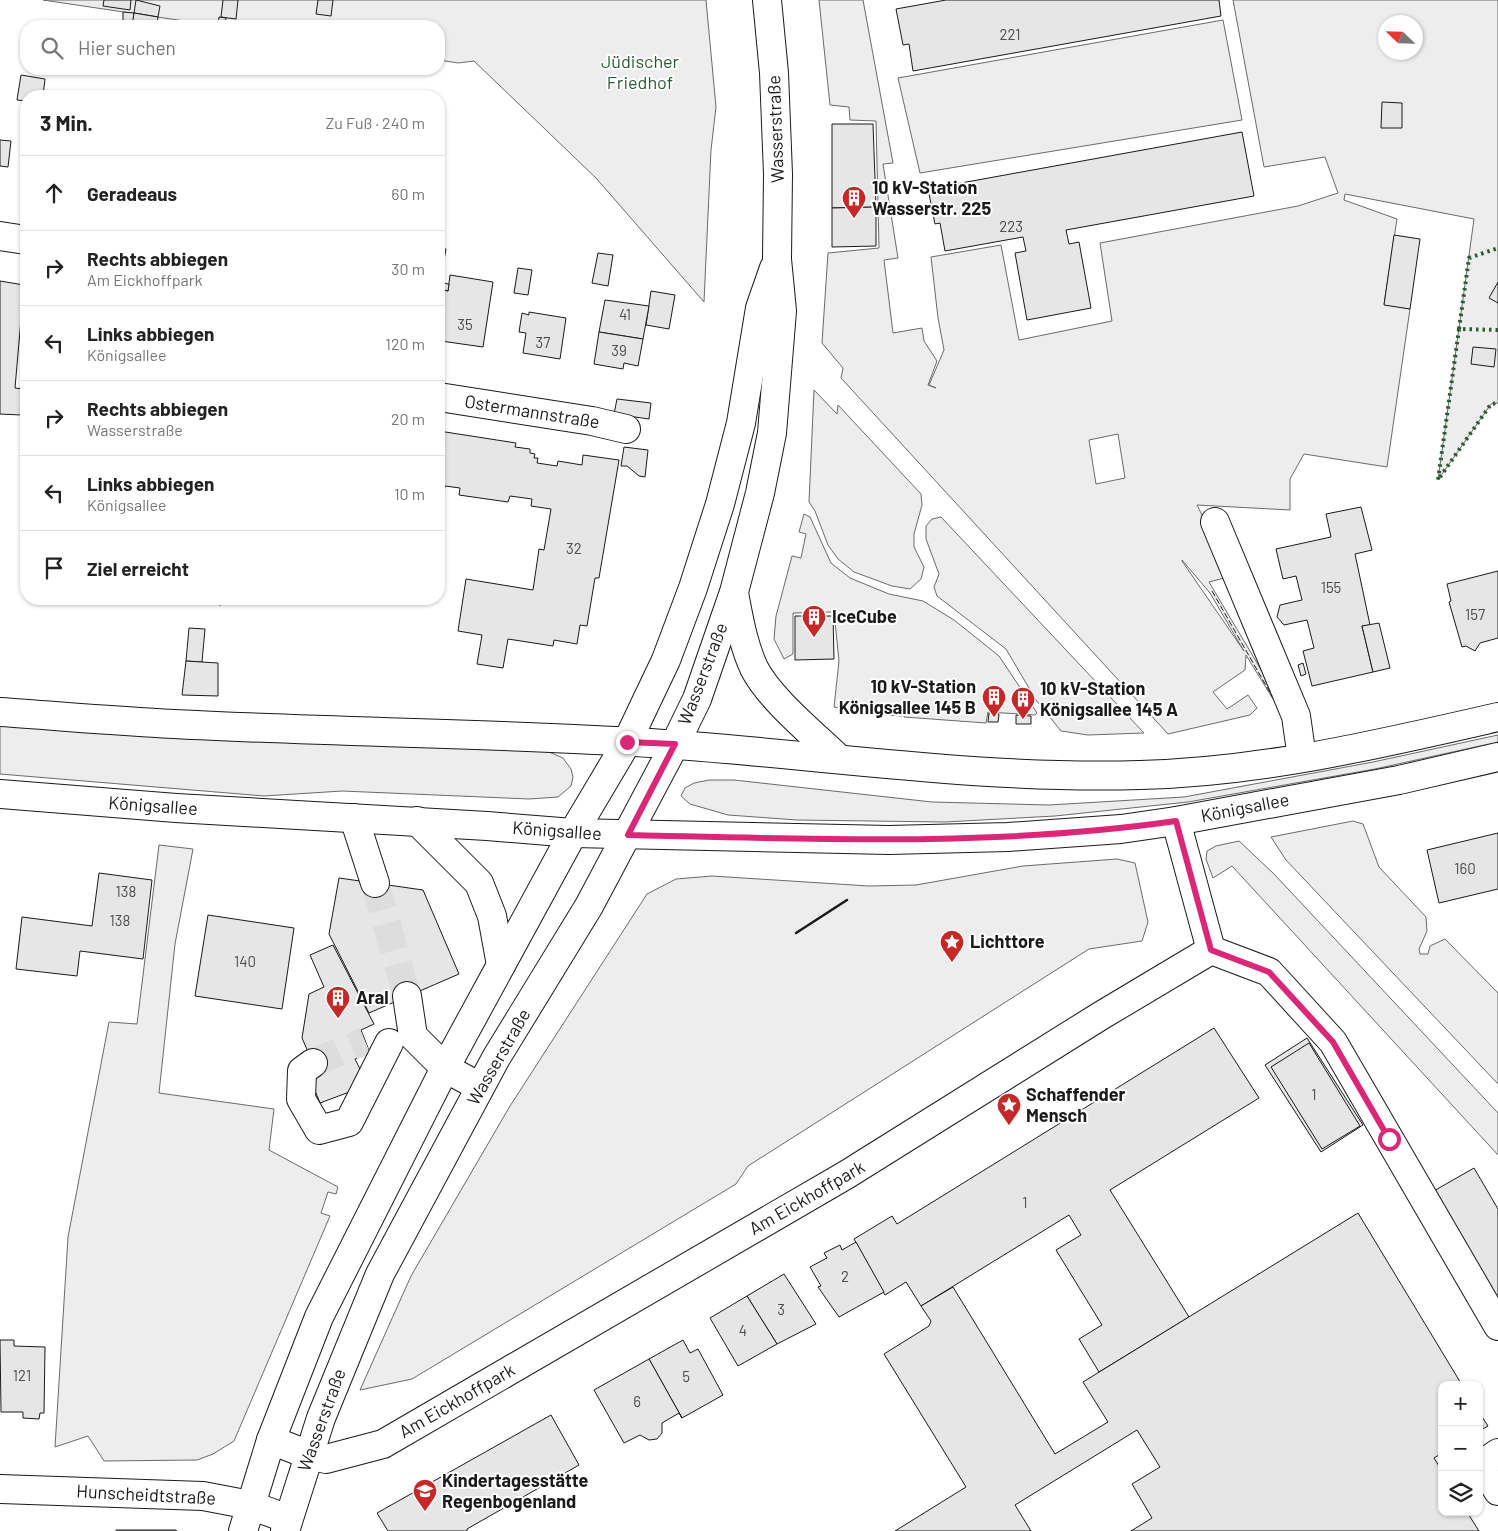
<!DOCTYPE html>
<html lang="de">
<meta charset="utf-8">
<style>
body{margin:0;font-family:Barlow,sans-serif;background:#f6f6f6;color:#222}
.controls{position:absolute;right:15px;bottom:15px;display:grid;overflow:hidden;border-radius:10px;box-shadow:0 1px 4px #0004}
.controls button{width:45px;height:45px;display:grid;place-items:center;padding:0;border:0;border-bottom:1px solid #e0e0e0;background:#fff;color:#222;font:25px sans-serif}
.compass{position:absolute;left:1378px;top:15px;width:45px;height:45px;border-radius:50%;background:#fff;box-shadow:0 1px 4px #0004;rotate:293deg}
.stop{position:absolute;width:15px;height:15px;margin:-11px;border:4px solid #db2777;border-radius:50%;background:#fff}
.stop.end{background:#db2777;border-color:#fff;box-shadow:0 1px 5px #0008}
.list{margin:0;padding:0;list-style:none}
h2{display:flex;justify-content:space-between;align-items:center;height:65px;margin:0;padding:0 20px;font-size:21px}
h2 small{font-size:16px;font-weight:400;color:#767676}
.list li{display:grid;grid-template-columns:32px 1fr auto;gap:15px;align-items:center;box-sizing:border-box;height:75px;padding:0 20px;border-top:1px solid #e0e0e0}
.list b{display:block;font-size:19px;white-space:nowrap}
.list p{margin:0;font-size:16px;white-space:nowrap;color:#767676}
.list em{font-size:16px;font-style:normal;color:#767676}
.icon{flex:none;width:28px;height:28px;fill:none;stroke:currentColor;stroke-width:2;stroke-linecap:round;stroke-linejoin:round}
.map{position:relative;flex:none;width:1498px;height:1531px;overflow:hidden}
.search{position:absolute;background:#fff;box-shadow:0 1px 4px #0004;left:20px;top:20px;width:425px;height:55px;display:flex;align-items:center;gap:12px;box-sizing:border-box;padding:0 18px;border-radius:20px;color:#767676;font-size:19px}
.panel{position:absolute;background:#fff;box-shadow:0 1px 4px #0004;left:20px;top:90px;width:425px;height:515px;border-radius:20px}
.map>svg:first-child{display:block}
.built{fill:#ededed;stroke:#6a6a6a;fill-rule:evenodd}
.building{fill:#e6e6e6;stroke:#1a1a1a}
.lines{fill:none;stroke-linecap:round;stroke-linejoin:round}
.minor-tunnel{stroke:#ddd;stroke-width:28;stroke-dasharray:28 14;stroke-linecap:butt}
.minor-casing{stroke:#1a1a1a;stroke-width:30}
.major-casing{stroke:#1a1a1a;stroke-width:30}
.minor{stroke:#fff;stroke-width:28}
.major{stroke:#fff;stroke-width:28}
.hedge{stroke:#2b5a34;stroke-width:4;stroke-dasharray:2.5 4;stroke-linecap:butt}
.fence{stroke:#1a1a1a;stroke-width:1;stroke-dasharray:6 2.5;stroke-linecap:butt}
.wall{stroke:#1a1a1a;stroke-width:2.5}
.route{stroke:#db2777;stroke-width:6}
.labels{text-anchor:middle;stroke-width:4;stroke-linejoin:round;paint-order:stroke}
.number-label{font-size:15px;fill:#4d4d4d}
.park-label{font-size:18px;fill:#2b5a34;stroke:#fff}
.street-label{font-size:18px;fill:#1a1a1a;stroke:#fff}
.poi-label{font-size:18px;font-weight:bold;fill:#1a1a1a;stroke:#fff;text-anchor:start}
</style>
<div class="map">
<svg width="1498" height="1531" viewBox="0 0 1498 1531">
<rect width="100%" height="100%" fill="#fff"/>
<!-- built -->
<g class="built">
<path d="M 43,0 L 706,0 L 716,107 L 711,150 L 704,302 L 596,178 L 474,61 L 458,63 L 439,60 L 439,26 L 218,26 Z"/>
<path d="M 819,0 L 863,0 L 893,163 L 883,164 L 898,258 L 884,260 L 893,333 L 922,328 L 924,341 L 937,361 L 928,385 L 936,388 L 929,385 L 944,350 L 938,318 L 931,257 L 1001,245 L 1019,340 L 1112,321 L 1100,243 L 1298,206 L 1338,193 L 1325,157 L 1264,167 L 1233,0 L 1498,0 L 1498,403 L 1491,404 L 1438,480 L 1474,219 L 1345,194 L 1344,200 L 1397,219 L 1384,304 L 1410,309 L 1387,467 L 1304,454 L 1290,479 L 1290,510 L 1197,505 L 1232,576 L 1209,582 L 1276,695 L 1273,699 L 1246,655 L 1245,670 L 1213,692 L 1227,709 L 1248,695 L 1257,708 L 1250,715 L 1168,734 L 841,378 L 843,368 L 822,343 L 828,253 L 879,248 L 876,121 L 850,120 L 849,107 L 830,105 ZM 1386,22 L 1416,22 L 1416,52 L 1386,52 ZM 1118,434 L 1125,478 L 1096,484 L 1089,440 ZM 1182,560 L 1210,593 L 1244,651 L 1182,561 Z"/>
<path d="M 1223,20 L 1242,120 L 920,173 L 898,78 Z"/>
<path d="M 814,390 L 837,414 L 838,405 L 921,494 L 922,505 L 914,534 L 914,547 L 924,567 L 921,579 L 910,589 L 892,586 L 854,572 L 838,559 L 828,545 L 815,511 L 809,502 Z"/>
<path d="M 804,514 L 810,517 L 831,563 L 850,578 L 889,594 L 923,601 L 954,620 L 999,656 L 1037,713 L 1035,715 L 988,712 L 986,723 L 904,717 L 904,704 L 902,716 L 858,713 L 834,707 L 839,661 L 834,612 L 793,613 L 793,654 L 784,659 L 774,639 L 776,616 L 792,556 L 801,558 L 806,534 L 799,532 Z"/>
<path d="M 941,517 L 1144,733 L 1088,735 L 1061,731 L 1036,700 L 1006,649 L 937,596 L 934,587 L 939,574 L 926,539 L 926,526 L 932,519 Z"/>
<path d="M 0,724 L 530,749 L 549,752 L 563,758 L 571,769 L 573,777 L 571,786 L 558,797 L 529,799 L 342,791 L 264,796 L 0,774 Z"/>
<path d="M 1498,735 L 1498,742 L 1375,769 L 1188,802 L 1055,816 L 945,822 L 797,820 L 728,815 L 690,804 L 681,796 L 685,788 L 694,783 L 709,780 L 734,780 L 932,802 L 1049,805 L 1184,797 L 1373,762 Z"/>
<path d="M 1353,821 L 1363,824 L 1379,867 L 1426,917 L 1427,931 L 1419,949 L 1420,954 L 1428,954 L 1430,946 L 1445,939 L 1498,993 L 1498,1084 L 1286,860 L 1271,837 Z"/>
<path d="M 1239,841 L 1274,874 L 1498,1113 L 1498,1155 L 1232,866 L 1213,878 L 1206,859 L 1207,851 L 1216,846 Z"/>
<path d="M 159,845 L 193,849 L 175,944 L 159,1093 L 274,1109 L 269,1150 L 338,1187 L 336,1194 L 328,1192 L 321,1213 L 330,1216 L 234,1441 L 213,1454 L 197,1460 L 104,1461 L 88,1436 L 55,1447 L 68,1237 L 109,1022 L 137,1024 Z"/>
<path d="M 1117,859 L 1135,863 L 1148,922 L 1142,941 L 1089,949 L 748,1166 L 736,1184 L 412,1379 L 360,1390 L 411,1276 L 510,1106 L 647,894 L 676,879 L 712,876 L 869,886 L 916,885 L 1023,866 Z"/>
</g>
<!-- building -->
<g class="building">
<path d="M 104,0 L 131,0 L 130,10 L 103,6 Z"/>
<path d="M 136,0 L 160,6 L 158,17 L 134,13 Z"/>
<path d="M 223,0 L 238,0 L 236,19 L 221,17 Z"/>
<path d="M 318,0 L 333,0 L 331,16 L 316,14 Z"/>
<path d="M 946,0 L 1219,0 L 1221,16 L 913,71 L 909,44 L 903,45 L 896,9 Z"/>
<path d="M 123,12 L 134,13 L 133,24 L 123,22 Z"/>
<path d="M 134,13 L 158,17 L 157,26 L 132,26 Z"/>
<path d="M 219,17 L 226,18 L 225,26 L 218,26 Z"/>
<path d="M 21,75 L 45,79 L 43,96 L 26,96 L 26,101 L 17,100 Z"/>
<path d="M 1382,102 L 1402,103 L 1402,128 L 1381,128 Z"/>
<path d="M 832,124 L 873,124 L 876,207 L 832,208 Z"/>
<path d="M 1242,132 L 1254,196 L 1066,230 L 1069,244 L 1079,242 L 1091,308 L 1027,320 L 1015,253 L 1026,251 L 1023,237 L 945,251 L 940,223 L 935,224 L 928,189 Z"/>
<path d="M 0,140 L 11,141 L 8,167 L 0,166 Z"/>
<path d="M 876,207 L 876,246 L 832,247 L 832,208 Z"/>
<path d="M 1394,235 L 1420,239 L 1410,309 L 1384,305 Z"/>
<path d="M 439,247 L 446,249 L 441,277 L 439,276 Z"/>
<path d="M 598,253 L 613,255 L 608,286 L 592,283 Z"/>
<path d="M 518,268 L 532,270 L 528,295 L 514,293 Z"/>
<path d="M 450,275 L 493,282 L 483,347 L 441,341 L 444,309 L 439,308 L 439,289 L 448,291 Z"/>
<path d="M 0,281 L 24,285 L 15,388 L 23,389 L 21,415 L 0,414 Z"/>
<path d="M 1498,282 L 1498,303 L 1489,298 Z"/>
<path d="M 442,283 L 449,284 L 448,291 L 441,289 Z"/>
<path d="M 651,291 L 675,295 L 669,329 L 646,325 Z"/>
<path d="M 605,300 L 649,306 L 643,339 L 599,332 Z"/>
<path d="M 529,312 L 566,318 L 560,359 L 523,353 L 526,333 L 519,332 L 522,313 L 529,315 Z"/>
<path d="M 599,332 L 643,339 L 638,366 L 624,363 L 623,369 L 594,364 Z"/>
<path d="M 1473,347 L 1496,349 L 1494,367 L 1471,364 Z"/>
<path d="M 617,399 L 651,403 L 649,419 L 614,414 Z"/>
<path d="M 439,431 L 516,443 L 515,447 L 530,449 L 530,453 L 535,454 L 534,458 L 538,458 L 537,463 L 557,466 L 558,461 L 582,465 L 583,455 L 619,460 L 599,578 L 595,578 L 587,626 L 580,625 L 577,644 L 554,640 L 553,646 L 508,639 L 503,668 L 477,664 L 482,635 L 458,631 L 466,579 L 533,590 L 539,549 L 544,550 L 551,509 L 531,506 L 532,499 L 510,496 L 508,502 L 459,495 L 460,488 L 445,486 L 444,492 L 439,492 Z"/>
<path d="M 624,447 L 648,450 L 645,477 L 639,476 L 627,466 L 621,466 Z"/>
<path d="M 1361,507 L 1372,550 L 1355,554 L 1370,625 L 1362,626 L 1373,672 L 1312,686 L 1303,651 L 1314,648 L 1307,620 L 1284,625 L 1277,617 L 1280,605 L 1302,600 L 1296,576 L 1283,579 L 1276,549 L 1331,537 L 1326,514 Z"/>
<path d="M 1498,571 L 1498,638 L 1480,643 L 1475,651 L 1466,646 L 1462,647 L 1449,602 L 1451,601 L 1447,584 Z"/>
<path d="M 196,599 L 222,599 L 221,605 L 196,601 Z"/>
<path d="M 795,616 L 833,616 L 834,659 L 795,660 Z"/>
<path d="M 1379,623 L 1390,668 L 1373,672 L 1362,626 Z"/>
<path d="M 189,628 L 205,629 L 202,662 L 186,661 Z"/>
<path d="M 186,661 L 218,663 L 218,696 L 182,695 Z"/>
<path d="M 1303,663 L 1306,674 L 1301,676 L 1298,665 Z"/>
<path d="M 989,713 L 999,714 L 998,722 L 988,722 Z"/>
<path d="M 1016,715 L 1031,716 L 1031,724 L 1016,724 Z"/>
<path d="M 1498,833 L 1498,889 L 1439,903 L 1427,850 Z"/>
<path d="M 99,873 L 152,880 L 143,959 L 80,951 L 77,976 L 16,969 L 22,917 L 92,926 Z"/>
<path d="M 339,878 L 423,890 L 459,974 L 369,1013 L 329,934 Z"/>
<path d="M 208,915 L 294,928 L 282,1009 L 195,996 Z"/>
<path d="M 333,945 L 374,1024 L 361,1030 L 370,1053 L 355,1059 L 365,1079 L 360,1088 L 320,1103 L 310,1078 L 313,1063 L 302,1038 L 309,994 L 324,987 L 310,955 Z"/>
<path d="M 1214,1028 L 1259,1098 L 1110,1190 L 1189,1317 L 1099,1372 L 1079,1339 L 1102,1325 L 1056,1250 L 1081,1235 L 1069,1215 L 921,1306 L 906,1282 L 885,1295 L 854,1239 L 892,1216 L 897,1224 Z"/>
<path d="M 1307,1038 L 1363,1125 L 1321,1152 L 1265,1065 Z"/>
<path d="M 1309,1043 L 1360,1126 L 1322,1149 L 1271,1067 Z"/>
<path d="M 1474,1168 L 1498,1209 L 1498,1305 L 1432,1192 Z"/>
<path d="M 1358,1213 L 1462,1385 L 1442,1385 L 1442,1453 L 1434,1458 L 1442,1471 L 1442,1512 L 1467,1512 L 1479,1531 L 1131,1531 L 1152,1518 L 1132,1484 L 1160,1467 L 1137,1430 L 1015,1505 L 1031,1531 L 895,1531 L 966,1487 L 884,1354 L 929,1326 L 931,1321 L 921,1306 L 953,1287 L 1055,1454 L 1108,1422 L 1083,1382 Z"/>
<path d="M 856,1242 L 884,1292 L 839,1317 L 818,1287 L 821,1286 L 810,1267 L 827,1258 L 824,1253 L 840,1245 L 842,1250 Z"/>
<path d="M 784,1274 L 816,1324 L 777,1344 L 747,1296 Z"/>
<path d="M 747,1296 L 777,1344 L 738,1366 L 710,1318 Z"/>
<path d="M 0,1340 L 14,1340 L 14,1346 L 45,1347 L 44,1413 L 40,1413 L 39,1419 L 23,1418 L 23,1412 L 1,1412 Z"/>
<path d="M 683,1340 L 690,1353 L 698,1349 L 723,1395 L 682,1418 L 649,1359 Z"/>
<path d="M 649,1359 L 682,1418 L 679,1413 L 662,1423 L 662,1433 L 657,1439 L 649,1440 L 640,1435 L 624,1443 L 594,1390 Z"/>
<path d="M 1479,1412 L 1488,1426 L 1479,1431 Z"/>
<path d="M 551,1415 L 579,1465 L 467,1529 L 467,1531 L 388,1531 L 377,1513 Z"/>
<path d="M 116,1530 L 176,1530 L 177,1531 L 116,1531 Z"/>
</g>
<g class="lines">
<!-- minor-tunnel -->
<g class="minor-tunnel">
<path d="M 375,883 L 407,996"/>
<path d="M 313,1063 L 365,1041"/>
</g>
<defs>
<g id="minor">
<path d="M 0,236 L 26,240"/>
<path d="M 439,397 L 592,421 L 626,429"/>
<path d="M 1215,522 L 1296,716 L 1302,758"/>
<path d="M 354,818 L 375,883"/>
<path d="M 1211,950 L 1269,972 L 1333,1042 L 1498,1326"/>
<path d="M 407,996 L 413,1036 L 445,1068 L 480,1087"/>
<path d="M 313,1063 L 302,1071 L 301,1099 L 319,1130 L 349,1122 L 389,1043"/>
<path d="M 271,1440 L 309,1455 L 326,1459 L 383,1444 L 846,1175 L 1102,1015 L 1211,950 L 1176,821"/>
<path d="M 1498,1453 L 1482,1464 L 1498,1491"/>
<path d="M 0,1489 L 203,1496 L 250,1505 L 288,1519"/>
</g>
<g id="major">
<path d="M 734,593 C 739,619 743,644 754,668 C 769,698 813,734 838,758"/>
<path d="M 0,712 C 58,716 116,721 174,724 C 327,732 481,733 635,742 C 803,752 971,780 1140,775 C 1262,772 1380,744 1498,717"/>
<path d="M 0,794 L 176,808 L 487,826 L 573,833 L 889,840 L 1008,837 L 1121,829 L 1176,821 L 1399,780 L 1498,757"/>
<path d="M 417,821 L 479,883 L 492,916 L 501,965"/>
<path d="M 243,1531 L 271,1440 L 319,1317 L 445,1068 L 573,833 L 627,742 L 666,660 L 693,588 L 720,504 L 741,423 L 760,308 L 774,268"/>
<path d="M 285,1531 L 321,1418 L 380,1274 L 496,1058 L 589,906 L 675,744 L 697,699 L 734,592 L 760,493 L 772,433 L 782,311 L 777,259 L 778,174 L 774,73 L 767,0"/>
</g>
</defs>
<!-- minor casing -->
<use href="#minor" class="minor-casing"/>
<!-- major casing -->
<use href="#major" class="major-casing"/>
<!-- minor -->
<use href="#minor" class="minor"/>
<!-- major -->
<use href="#major" class="major"/>
<!-- hedge -->
<g class="hedge">
<path d="M 1459,329 L 1469,258 L 1498,248"/>
<path d="M 1498,330 L 1459,329 L 1438,480 L 1491,404 L 1498,403"/>
</g>
<!-- fence -->
<path class="fence" d="M 1212,591 L 1272,696"/>
<!-- wall -->
<path class="wall" d="M 796,933 L 847,900"/>
</g>
<g class="lines">
<!-- route -->
<path class="route" d="M 627,742 L 675,744 L 628,835 C 810,839 994,847 1176,821 L 1211,950 L 1269,972 L 1333,1042 L 1389,1139"/>
</g>
<!-- icons -->
<defs>
<symbol id="building-pin" viewBox="-11 -11 22 30"><path d="M0 17L-7.5 6A9.5 9.5 0 1 1 7.5 6Z" fill="#c62828" stroke="#fff"/><path d="M-4-6H4V6H1V3H-1V6H-4ZM-2.5-4.3h1.7v1.8h-1.7ZM.8-4.3h1.7v1.8H.8ZM-2.5-1h1.7V.8h-1.7ZM.8-1h1.7V.8H.8Z" fill="#fff"/></symbol>
<symbol id="sight-pin" viewBox="-11 -11 22 30"><path d="M0 17L-7.5 6A9.5 9.5 0 1 1 7.5 6Z" fill="#c62828" stroke="#fff"/><path d="M0-6L1.8-2.2L6-1.7L2.9 1.2L3.7 5.4L0 3.3L-3.7 5.4L-2.9 1.2L-6-1.7L-1.8-2.2Z" fill="#fff"/></symbol>
<symbol id="school-pin" viewBox="-11 -11 22 30"><path d="M0 17L-7.5 6A9.5 9.5 0 1 1 7.5 6Z" fill="#c62828" stroke="#fff"/><path d="M0-5L7-2L0 1L-7-2ZM-4 1L0 2.5L4 1V4Q0 6-4 4Z" fill="#fff"/></symbol>
</defs>
<g fill-rule="evenodd">
<use href="#building-pin" x="840" y="184" width="28" height="38"/>
<use href="#building-pin" x="800" y="603" width="28" height="38"/>
<use href="#building-pin" x="980" y="683" width="28" height="38"/>
<use href="#building-pin" x="1009" y="685" width="28" height="38"/>
<use href="#sight-pin" x="938" y="928" width="28" height="38"/>
<use href="#building-pin" x="324" y="984" width="28" height="38"/>
<use href="#sight-pin" x="995" y="1091" width="28" height="38"/>
<use href="#school-pin" x="411" y="1477" width="28" height="38"/>
</g>
<g class="labels">
<!-- number labels -->
<g class="number-label">
<text x="1010" y="40">221</text>
<text x="1011" y="232">223</text>
<text x="625" y="320">41</text>
<text x="465" y="330">35</text>
<text x="543" y="348">37</text>
<text x="619" y="356">39</text>
<text x="574" y="554">32</text>
<text x="1331" y="593">155</text>
<text x="1475" y="620">157</text>
<text x="1465" y="874">160</text>
<text x="126" y="897">138</text>
<text x="120" y="926">138</text>
<text x="245" y="967">140</text>
<text x="1314" y="1100">1</text>
<text x="1025" y="1208">1</text>
<text x="845" y="1282">2</text>
<text x="781" y="1315">3</text>
<text x="743" y="1336">4</text>
<text x="22" y="1381">121</text>
<text x="686" y="1382">5</text>
<text x="637" y="1407">6</text>
</g>
<!-- park labels -->
<g class="park-label">
<text x="640" y="68">Jüdischer<tspan x="640" dy="21">Friedhof</tspan></text>
</g>
<!-- street labels -->
<g class="street-label">
<text transform="translate(776 129) rotate(-92)" y="6">Wasserstraße</text>
<text transform="translate(532 412) rotate(9)" y="6">Ostermannstraße</text>
<text transform="translate(703 674) rotate(-69)" y="6">Wasserstraße</text>
<text transform="translate(153 806) rotate(4)" y="6">Königsallee</text>
<text transform="translate(1245 808) rotate(-11)" y="6">Königsallee</text>
<text transform="translate(557 831) rotate(4)" y="6">Königsallee</text>
<text transform="translate(499 1057) rotate(-60)" y="6">Wasserstraße</text>
<text transform="translate(807 1198) rotate(-30)" y="6">Am Eickhoffpark</text>
<text transform="translate(457 1401) rotate(-30)" y="6">Am Eickhoffpark</text>
<text transform="translate(322 1420) rotate(-70)" y="6">Wasserstraße</text>
<text transform="translate(146 1495) rotate(3)" y="6">Hunscheidtstraße</text>
</g>
<!-- poi labels -->
<g class="poi-label">
<text x="872" y="194">10 kV-Station<tspan x="872" dy="21">Wasserstr. 225</tspan></text>
<text x="832" y="623">IceCube</text>
<text x="976" y="693" text-anchor="end">10 kV-Station<tspan x="976" dy="21">Königsallee 145 B</tspan></text>
<text x="1040" y="695">10 kV-Station<tspan x="1040" dy="21">Königsallee 145 A</tspan></text>
<text x="970" y="948">Lichttore</text>
<text x="356" y="1004">Aral</text>
<text x="1026" y="1101">Schaffender<tspan x="1026" dy="21">Mensch</tspan></text>
<text x="442" y="1487">Kindertagesstätte<tspan x="442" dy="21">Regenbogenland</tspan></text>
</g>
</g>
</svg>
<div class="controls">
<button>+</button>
<button>−</button>
<button><svg class="icon" aria-label="layers" viewBox="0 0 24 24"><path d="M12 4l9 5-9 5-9-5zM3 14l9 5 9-5"/></svg></button>
</div>
<svg class="compass" viewBox="-18 -18 36 36"><path d="M0-13l5 13h-10z" fill="#e53935"/><path d="M0 13l5-13h-10z" fill="#767676"/></svg>
<div class="stop" style="left:1389px;top:1139px"></div>
<div class="stop end" style="left:627px;top:742px"></div>
<div class="search"><svg class="icon" aria-label="search" viewBox="0 0 24 24"><circle cx="10" cy="10" r="6"/><path d="M15 15l6 6"/></svg>Hier suchen</div>
<section class="panel">
<h2>3 Min.<small>Zu Fuß · 240 m</small></h2>
<ul class="list">
<li><svg class="icon" aria-label="ahead" viewBox="0 0 24 24"><path d="M12 20V5M6 11l6-6 6 6"/></svg><div><b>Geradeaus</b></div><em>60 m</em></li>
<li><svg class="icon" aria-label="right" viewBox="0 0 24 24"><path d="M7 20v-9h11M14 6l5 5-5 5"/></svg><div><b>Rechts abbiegen</b><p>Am Eickhoffpark</p></div><em>30 m</em></li>
<li><svg class="icon" aria-label="left" viewBox="0 0 24 24"><path d="M17 20v-9H6M10 6l-5 5 5 5"/></svg><div><b>Links abbiegen</b><p>Königsallee</p></div><em>120 m</em></li>
<li><svg class="icon" aria-label="right" viewBox="0 0 24 24"><path d="M7 20v-9h11M14 6l5 5-5 5"/></svg><div><b>Rechts abbiegen</b><p>Wasserstraße</p></div><em>20 m</em></li>
<li><svg class="icon" aria-label="left" viewBox="0 0 24 24"><path d="M17 20v-9H6M10 6l-5 5 5 5"/></svg><div><b>Links abbiegen</b><p>Königsallee</p></div><em>10 m</em></li>
<li><svg class="icon" aria-label="arrive" viewBox="0 0 24 24"><path d="M6 21V4h12l-3 4 3 4H6"/></svg><div><b>Ziel erreicht</b></div></li>
</ul>
</section>
</div>
